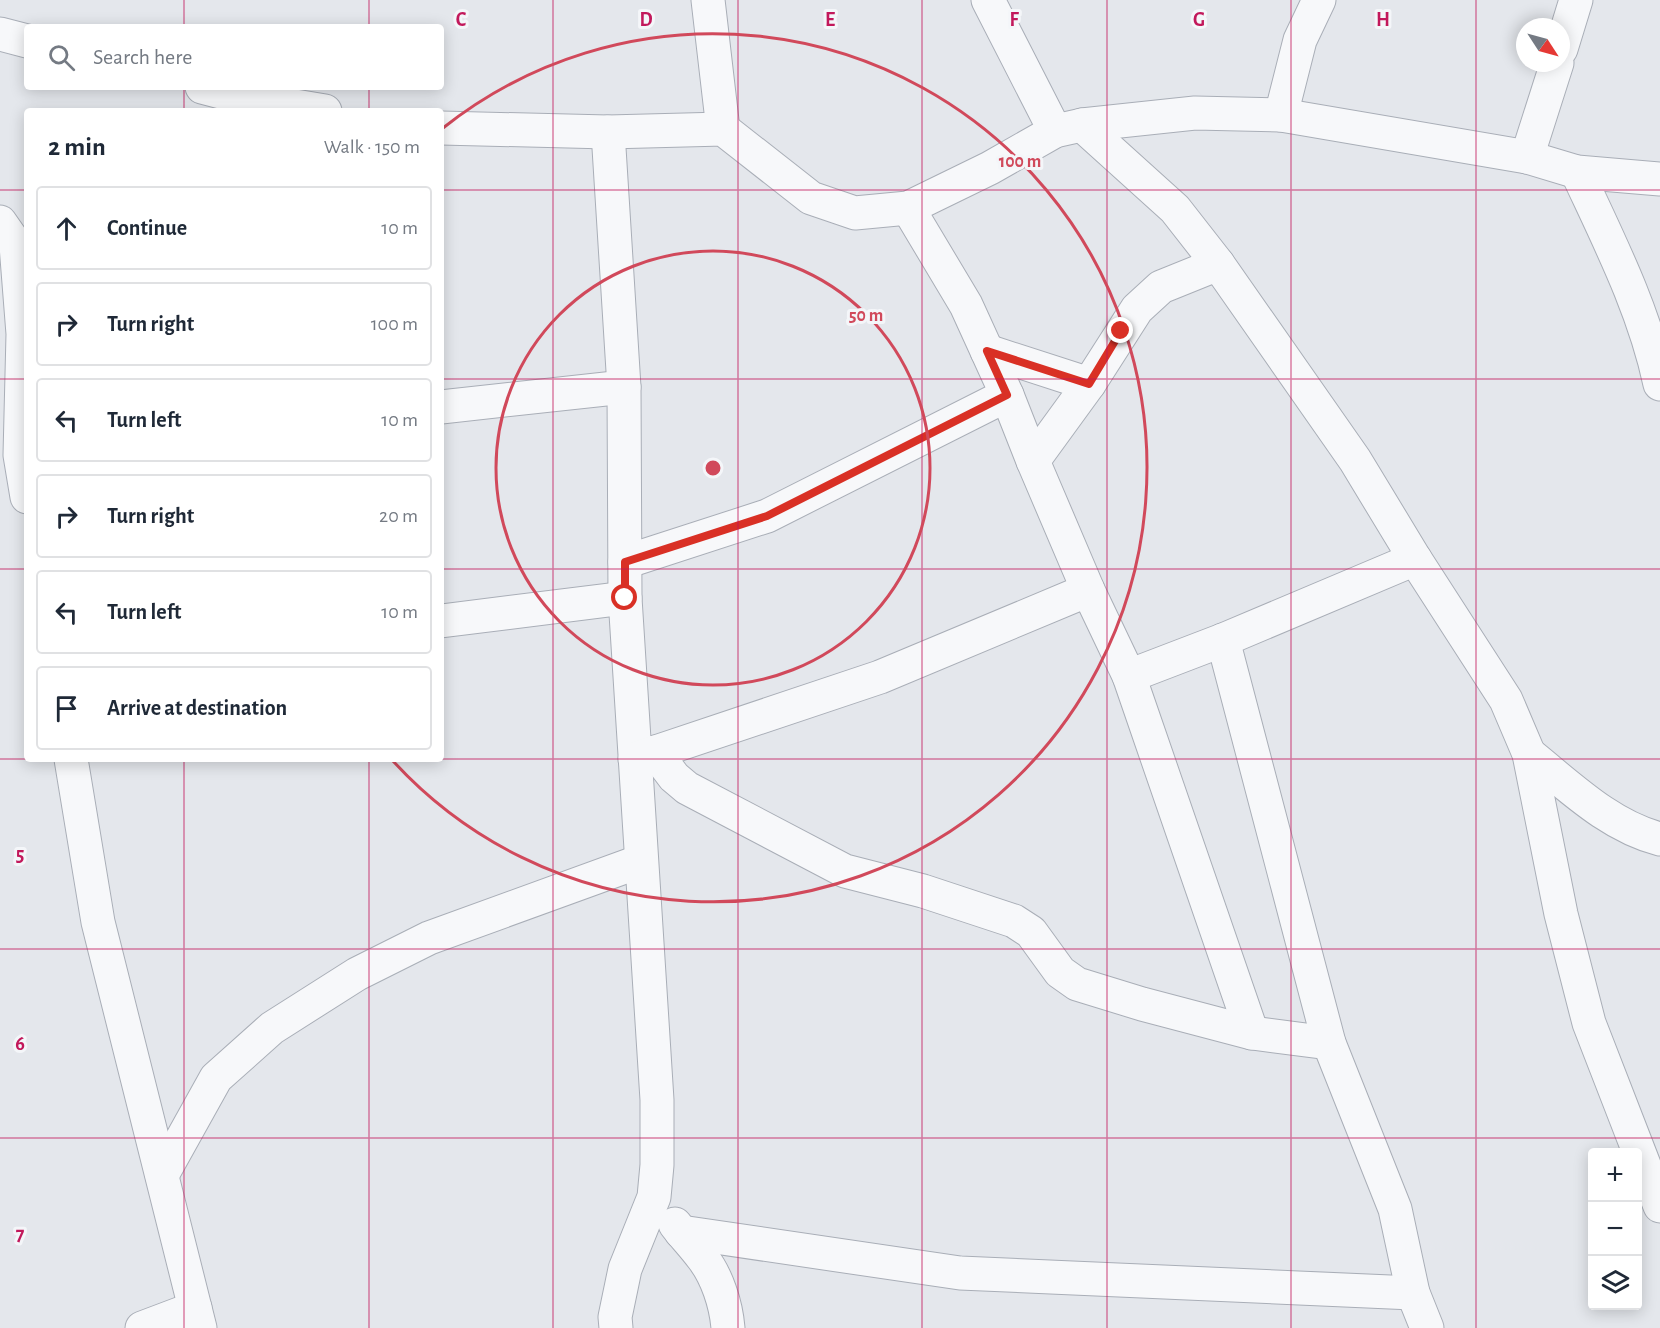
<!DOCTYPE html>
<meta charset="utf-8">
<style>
body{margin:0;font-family:"Alegreya Sans",sans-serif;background:#f6f6f7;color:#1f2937}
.controls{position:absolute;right:18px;bottom:18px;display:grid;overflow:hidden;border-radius:6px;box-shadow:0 3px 15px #0003}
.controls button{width:54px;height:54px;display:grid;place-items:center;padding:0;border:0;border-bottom:2px solid #e0e1e3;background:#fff;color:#1f2937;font:30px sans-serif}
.compass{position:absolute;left:1516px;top:18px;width:54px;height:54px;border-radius:50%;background:#fff;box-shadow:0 3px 15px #0003;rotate:126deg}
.stop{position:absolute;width:18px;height:18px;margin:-14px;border:4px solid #d93025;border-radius:50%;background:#fff}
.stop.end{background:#d93025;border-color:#fff;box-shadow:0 2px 6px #0008}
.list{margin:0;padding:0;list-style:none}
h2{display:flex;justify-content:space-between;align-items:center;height:78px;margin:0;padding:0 24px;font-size:26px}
h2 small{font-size:20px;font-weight:400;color:#747a83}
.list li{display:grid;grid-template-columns:39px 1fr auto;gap:18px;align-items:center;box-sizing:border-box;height:84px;margin:0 12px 12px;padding:0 12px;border:2px solid #e0e1e3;border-radius:6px}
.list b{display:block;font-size:22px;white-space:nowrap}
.list em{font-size:20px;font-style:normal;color:#747a83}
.icon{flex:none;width:33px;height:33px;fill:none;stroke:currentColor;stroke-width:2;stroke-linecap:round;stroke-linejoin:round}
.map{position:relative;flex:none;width:1660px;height:1328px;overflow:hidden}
.search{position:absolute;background:#fff;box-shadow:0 3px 15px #0003;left:24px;top:24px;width:420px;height:66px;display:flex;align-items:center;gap:15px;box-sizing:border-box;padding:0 21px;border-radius:6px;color:#747a83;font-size:22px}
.panel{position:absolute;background:#fff;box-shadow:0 3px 15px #0003;left:24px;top:108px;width:420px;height:654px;border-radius:6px}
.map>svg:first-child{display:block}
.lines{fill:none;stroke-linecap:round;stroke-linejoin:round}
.minor-casing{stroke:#a9aeb7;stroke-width:35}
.minor{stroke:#f7f8fa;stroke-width:33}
.route{stroke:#d93025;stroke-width:8}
.grid{fill:none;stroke:#c2185b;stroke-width:1.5;stroke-opacity:0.55}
.ring{fill:none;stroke:#d1495b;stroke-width:3}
.grid-label{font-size:20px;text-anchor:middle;font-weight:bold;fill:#c2185b;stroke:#f4f6f9;stroke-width:6;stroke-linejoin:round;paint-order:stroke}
.centre{fill:#d1495b;stroke:#f4f6f9;stroke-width:3}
.ring-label{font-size:18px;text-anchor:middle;font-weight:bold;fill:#d1495b;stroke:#f4f6f9;stroke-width:6;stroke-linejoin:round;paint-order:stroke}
</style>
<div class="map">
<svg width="1660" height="1328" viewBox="0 0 1660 1328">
<rect width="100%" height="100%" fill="#e4e7ec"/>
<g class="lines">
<defs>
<g id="minor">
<path d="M 708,0 L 723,129"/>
<path d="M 988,0 L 1055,131"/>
<path d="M 0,34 L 27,41"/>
<path d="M 1561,49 L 1576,0"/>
<path d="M 202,87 L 240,97 L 325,111"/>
<path d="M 1281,115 L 1300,40 L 1319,0"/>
<path d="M 1082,125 L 1175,209 L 1218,264 L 1355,460 L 1415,559 L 1506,700 L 1529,754 L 1561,914 L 1589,1023 L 1660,1206"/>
<path d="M 441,128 L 608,132 L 723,129 L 811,198 L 855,213 L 908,208 L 990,168 L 1055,131 L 1082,125 L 1195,113 L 1281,115 L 1527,157 L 1577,172 L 1660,179"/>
<path d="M 608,132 L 624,387 L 625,598 L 657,1100 L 657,1165 L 654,1197 L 625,1269 L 615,1317 L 616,1328"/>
<path d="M 1527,157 L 1557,63"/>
<path d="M 1577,172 C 1609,241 1644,309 1660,384"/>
<path d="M 908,208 L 966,305 L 1007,395 L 1033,461 L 1088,590 L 1129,676 L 1252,1033"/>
<path d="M 0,222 L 16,245 L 23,334 L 20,455 L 27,497"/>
<path d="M 987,351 L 1089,384"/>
<path d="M 441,407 L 624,387"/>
<path d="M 1033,461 L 1089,384 L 1137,309 L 1161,287 L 1218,264"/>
<path d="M 625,562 L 767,516 L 1007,395"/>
<path d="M 441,621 L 625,598"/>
<path d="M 1223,640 L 1329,1043 L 1395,1209 L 1413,1293 L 1427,1328"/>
<path d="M 1129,676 L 1223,640 L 1415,559"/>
<path d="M 655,752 L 674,777 L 687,788 L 845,871 L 923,891 L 1014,921 L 1031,932 L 1060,972 L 1077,984 L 1142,1004 L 1252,1033 L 1329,1043"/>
<path d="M 1529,754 C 1569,786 1609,826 1660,839"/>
<path d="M 71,759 L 98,922 L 200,1328"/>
<path d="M 635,759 L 880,677 L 1088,590"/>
<path d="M 162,1175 L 216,1078 L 272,1028 L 357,974 L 429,938 L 641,861"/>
<path d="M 675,1224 C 684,1236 694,1246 702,1257 C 717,1276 726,1304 728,1328"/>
<path d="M 681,1232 L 960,1273 L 1413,1293"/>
<path d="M 142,1328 L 195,1308"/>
</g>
</defs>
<!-- minor casing -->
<use href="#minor" class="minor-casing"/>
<!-- minor -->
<use href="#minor" class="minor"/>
</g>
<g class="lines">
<!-- route -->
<path class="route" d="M 625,598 L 625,562 L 767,516 L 1007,395 L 987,351 L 1089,384 L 1121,331"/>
</g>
<!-- grid -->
<path class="grid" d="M 184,0 L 184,27M 369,0 L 369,27M 553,0 L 553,1328M 738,0 L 738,1328M 922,0 L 922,1328M 1107,0 L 1107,1328M 1291,0 L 1291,1328M 1476,0 L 1476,1328M 184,87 L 184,111M 369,87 L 369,111M 0,190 L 27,190M 441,190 L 1660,190M 0,379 L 27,379M 441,379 L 1660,379M 0,569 L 27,569M 441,569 L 1660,569M 0,759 L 27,759M 184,759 L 184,1328M 369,759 L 369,1328M 441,759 L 1660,759M 0,949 L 1660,949M 0,1138 L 1660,1138"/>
<!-- distance rings -->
<g class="ring">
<circle cx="713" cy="468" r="217"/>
<path d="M443 128A434 434 0 1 1 393 761"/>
</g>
<g class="grid-label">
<text x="461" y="26">C</text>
<text x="646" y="26">D</text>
<text x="830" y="26">E</text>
<text x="1014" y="26">F</text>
<text x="1199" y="26">G</text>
<text x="1383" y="26">H</text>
<text x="20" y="861">5</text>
<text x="20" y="1050">6</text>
<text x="20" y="1240">7</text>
</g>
<circle cx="713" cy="468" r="9" class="centre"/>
<g class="ring-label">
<text x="1020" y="167">100 m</text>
<text x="866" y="321">50 m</text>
</g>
</svg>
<div class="controls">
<button>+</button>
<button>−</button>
<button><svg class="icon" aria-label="layers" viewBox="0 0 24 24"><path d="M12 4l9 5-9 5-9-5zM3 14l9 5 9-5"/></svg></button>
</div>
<svg class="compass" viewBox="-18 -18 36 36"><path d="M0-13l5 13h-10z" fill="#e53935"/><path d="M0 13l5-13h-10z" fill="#747a83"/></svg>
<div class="stop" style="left:625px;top:598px"></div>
<div class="stop end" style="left:1121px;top:331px"></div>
<div class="search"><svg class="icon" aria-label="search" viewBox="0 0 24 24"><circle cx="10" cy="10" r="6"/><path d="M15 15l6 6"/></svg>Search here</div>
<section class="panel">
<h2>2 min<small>Walk · 150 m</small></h2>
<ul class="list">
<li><svg class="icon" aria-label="ahead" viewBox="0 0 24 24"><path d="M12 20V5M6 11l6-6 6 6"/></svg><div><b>Continue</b></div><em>10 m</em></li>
<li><svg class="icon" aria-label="right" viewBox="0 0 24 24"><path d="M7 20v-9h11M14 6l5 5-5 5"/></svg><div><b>Turn right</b></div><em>100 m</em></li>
<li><svg class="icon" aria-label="left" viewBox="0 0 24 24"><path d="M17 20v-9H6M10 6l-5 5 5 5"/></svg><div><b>Turn left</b></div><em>10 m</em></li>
<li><svg class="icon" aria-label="right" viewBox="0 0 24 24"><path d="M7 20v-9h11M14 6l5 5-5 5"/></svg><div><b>Turn right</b></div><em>20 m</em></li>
<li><svg class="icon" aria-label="left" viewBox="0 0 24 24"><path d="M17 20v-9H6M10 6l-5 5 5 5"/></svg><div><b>Turn left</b></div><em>10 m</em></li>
<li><svg class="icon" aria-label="arrive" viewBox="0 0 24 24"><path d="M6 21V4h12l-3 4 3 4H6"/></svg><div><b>Arrive at destination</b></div></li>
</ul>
</section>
</div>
